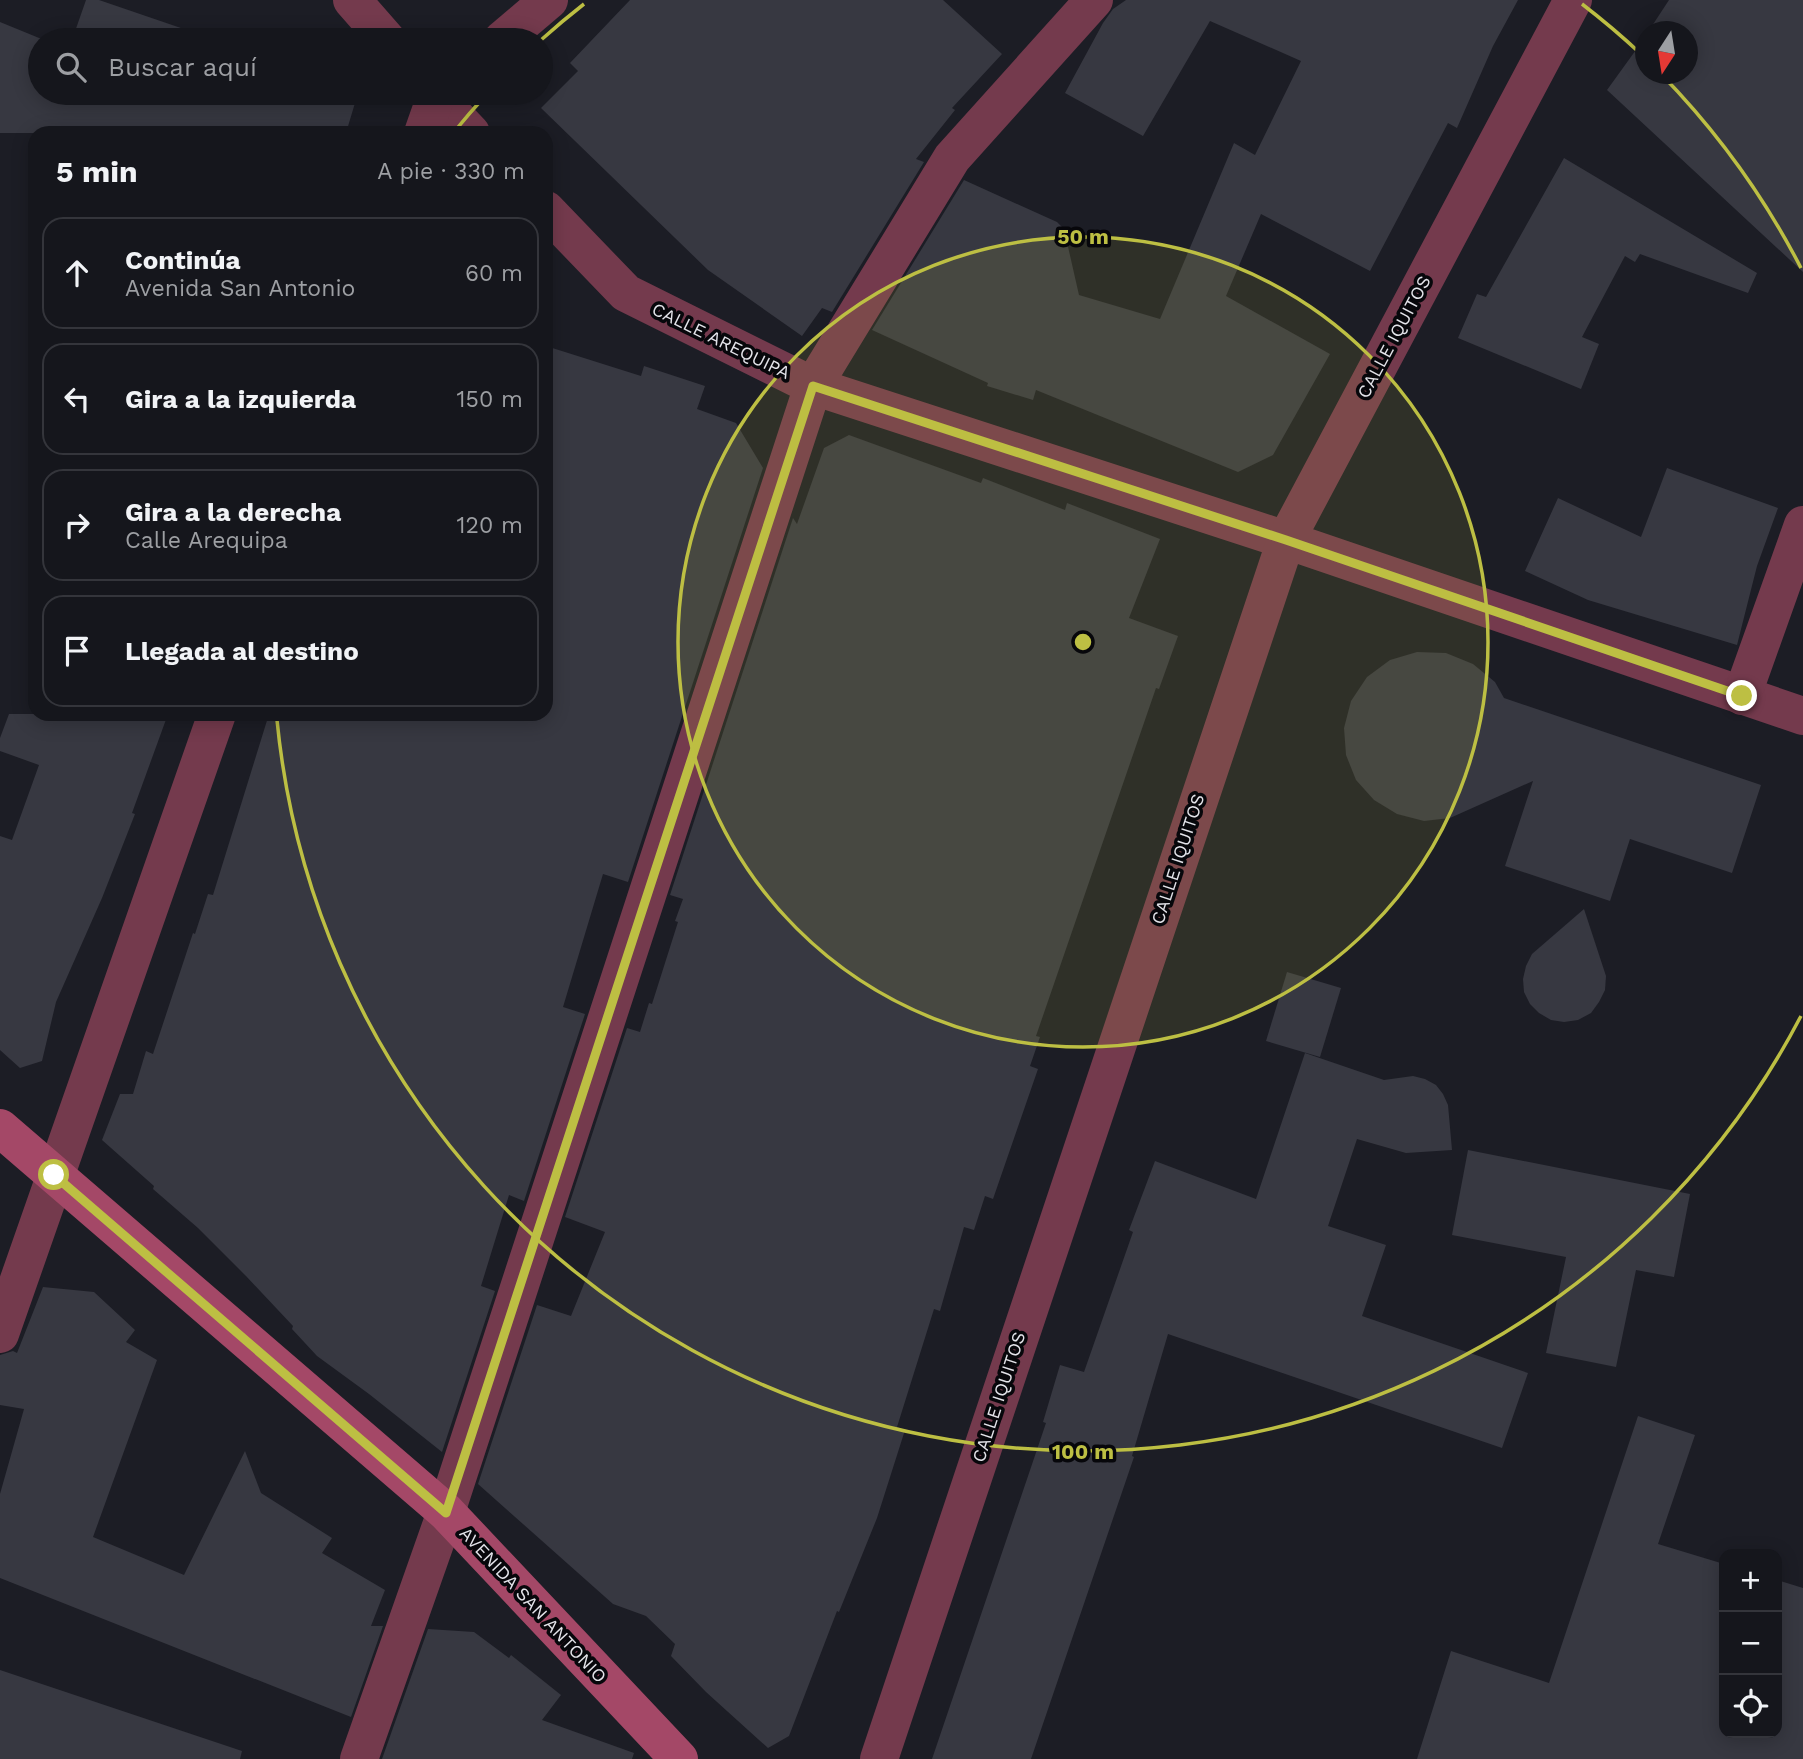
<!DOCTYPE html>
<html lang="es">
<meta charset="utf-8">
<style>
body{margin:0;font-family:"Work Sans",sans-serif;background:#222329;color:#f1f3f6}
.controls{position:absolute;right:21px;bottom:21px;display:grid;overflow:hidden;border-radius:14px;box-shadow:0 4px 18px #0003}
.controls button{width:63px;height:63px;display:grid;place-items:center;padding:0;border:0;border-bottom:2px solid #34353b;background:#15161c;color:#f1f3f6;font:35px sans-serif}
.compass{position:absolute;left:1635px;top:21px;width:63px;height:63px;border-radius:50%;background:#15161c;box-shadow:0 4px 18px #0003;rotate:192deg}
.stop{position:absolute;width:21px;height:21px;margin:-16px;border:5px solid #bdbf43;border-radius:50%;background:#fff}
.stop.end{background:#bdbf43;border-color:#fff;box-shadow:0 2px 7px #0008}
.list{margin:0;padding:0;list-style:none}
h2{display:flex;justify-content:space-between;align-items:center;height:91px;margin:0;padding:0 28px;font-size:30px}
h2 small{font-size:23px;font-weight:400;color:#9d9fa3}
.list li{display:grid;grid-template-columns:46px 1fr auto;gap:21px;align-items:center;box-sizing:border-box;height:112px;margin:0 14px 14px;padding:0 14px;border:2px solid #34353b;border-radius:21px}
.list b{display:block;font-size:26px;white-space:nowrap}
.list p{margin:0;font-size:23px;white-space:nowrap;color:#9d9fa3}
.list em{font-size:23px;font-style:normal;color:#9d9fa3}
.icon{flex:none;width:38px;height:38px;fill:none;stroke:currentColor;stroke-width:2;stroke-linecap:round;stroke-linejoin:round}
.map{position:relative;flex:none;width:1803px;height:1759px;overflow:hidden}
.search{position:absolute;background:#15161c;box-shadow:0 4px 18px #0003;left:28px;top:28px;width:525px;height:77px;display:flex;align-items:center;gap:18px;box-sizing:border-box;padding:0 24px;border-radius:38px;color:#9d9fa3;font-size:26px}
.panel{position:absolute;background:#15161c;box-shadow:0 4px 18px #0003;left:28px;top:126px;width:525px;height:595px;border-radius:21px}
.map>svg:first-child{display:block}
.building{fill:#373841}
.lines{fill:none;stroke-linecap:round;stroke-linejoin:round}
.minor{stroke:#743a4d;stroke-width:38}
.secondary{stroke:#a44867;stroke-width:38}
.route{stroke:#bdbf43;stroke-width:9}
.ring{fill:none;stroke:#bdbf43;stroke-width:3.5}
.labels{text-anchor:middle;stroke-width:7;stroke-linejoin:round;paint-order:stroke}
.street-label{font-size:18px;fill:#e4e4ea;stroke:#07070b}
.centre{fill:#bdbf43;stroke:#07070b;stroke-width:3.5}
.ring-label{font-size:21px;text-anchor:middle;font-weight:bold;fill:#bdbf43;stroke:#07070b;stroke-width:7;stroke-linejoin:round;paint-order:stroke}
</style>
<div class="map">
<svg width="1803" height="1759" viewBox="0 0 1803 1759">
<rect width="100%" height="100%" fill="#1c1d25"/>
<!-- building -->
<g class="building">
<path d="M 86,0 L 99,0 L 216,40 L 72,40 Z"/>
<path d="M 630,0 L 943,0 L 1002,54 L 952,108 L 955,110 L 916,159 L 924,162 L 832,312 L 822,308 L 802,336 L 708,270 L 541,108 L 578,71 L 570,63 Z"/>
<path d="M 1126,0 L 1518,0 L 1493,46 L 1457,128 L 1448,123 L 1370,271 L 1261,214 L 1226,296 L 1330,354 L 1273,455 L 1238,472 L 1036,390 L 1033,400 L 987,386 L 988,383 L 872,330 L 964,180 L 1057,222 L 1064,229 L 1079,295 L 1160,319 L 1234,143 L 1255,155 L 1301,61 L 1210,21 L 1143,136 L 1065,93 L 1103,23 L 1113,9 Z"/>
<path d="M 1669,0 L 1803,0 L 1803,272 L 1607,90 L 1646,36 L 1646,74 L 1688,74 L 1688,32 L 1648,32 Z"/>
<path d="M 0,22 L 44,40 L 40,40 L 40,93 L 358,93 L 346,133 L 0,133 Z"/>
<path d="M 1564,158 L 1757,273 L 1748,293 L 1640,254 L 1635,262 L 1625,256 L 1582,337 L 1599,344 L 1581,389 L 1458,338 L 1477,294 L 1486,297 Z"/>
<path d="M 546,346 L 641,376 L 644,366 L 705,386 L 697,409 L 736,423 L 763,468 L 628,882 L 603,874 L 563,1007 L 585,1014 L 524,1201 L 509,1195 L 481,1286 L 495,1291 L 442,1452 L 369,1394 L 317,1356 L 292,1329 L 293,1326 L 246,1276 L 198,1228 L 153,1189 L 154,1186 L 102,1140 L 120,1094 L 133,1094 L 146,1051 L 153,1054 L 193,933 L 195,934 L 208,894 L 213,895 L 269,714 L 546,714 Z"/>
<path d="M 849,435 L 981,483 L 983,478 L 1065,510 L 1067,503 L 1160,539 L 1129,618 L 1178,636 L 1159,689 L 1156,688 L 1036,1036 L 1040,1037 L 1030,1066 L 1038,1069 L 993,1199 L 985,1196 L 974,1230 L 964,1227 L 940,1311 L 934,1309 L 897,1427 L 905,1430 L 877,1518 L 839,1612 L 837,1611 L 789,1736 L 768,1748 L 706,1692 L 671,1656 L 675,1644 L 646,1616 L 613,1604 L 478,1484 L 537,1305 L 571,1316 L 605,1232 L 565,1217 L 627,1028 L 640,1032 L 649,1003 L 652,1004 L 678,922 L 675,921 L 683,899 L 670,895 L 793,518 L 797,524 L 824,448 Z"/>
<path d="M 1667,468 L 1778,508 L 1757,566 L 1737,645 L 1588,600 L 1525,571 L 1558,498 L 1641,537 Z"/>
<path d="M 1417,652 L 1446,653 L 1473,664 L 1495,682 L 1504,698 L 1761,785 L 1732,873 L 1630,839 L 1610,901 L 1505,866 L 1533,781 L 1450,818 L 1424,821 L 1397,814 L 1374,800 L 1356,780 L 1346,755 L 1344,728 L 1351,701 L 1367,677 L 1390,660 Z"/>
<path d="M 9,714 L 168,714 L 132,813 L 135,814 L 102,898 L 56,1002 L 42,1061 L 20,1068 L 0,1050 L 0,836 L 12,840 L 39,765 L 0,751 L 0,738 Z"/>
<path d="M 1584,909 L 1606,976 L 1605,990 L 1599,1002 L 1591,1013 L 1578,1020 L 1564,1022 L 1551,1020 L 1539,1013 L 1530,1004 L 1524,992 L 1523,979 L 1526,966 L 1532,954 Z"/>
<path d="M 1287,972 L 1341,988 L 1320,1057 L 1266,1041 Z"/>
<path d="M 1305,1053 L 1384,1080 L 1413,1076 L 1425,1079 L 1436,1085 L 1443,1094 L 1448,1105 L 1452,1150 L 1406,1153 L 1357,1139 L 1328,1226 L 1386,1245 L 1362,1316 L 1528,1373 L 1502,1448 L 1168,1334 L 1132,1456 L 1134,1457 L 1031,1759 L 932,1759 L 1046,1423 L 1043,1422 L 1060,1365 L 1084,1372 L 1133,1232 L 1129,1230 L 1155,1161 L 1256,1199 Z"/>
<path d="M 1468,1150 L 1690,1194 L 1674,1277 L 1636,1270 L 1616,1367 L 1546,1353 L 1566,1257 L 1452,1235 Z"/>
<path d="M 43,1287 L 94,1292 L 135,1330 L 126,1342 L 157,1360 L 93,1537 L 184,1575 L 245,1451 L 261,1493 L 332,1538 L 322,1553 L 385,1590 L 371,1626 L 383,1626 L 351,1717 L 0,1578 L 0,1494 L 24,1409 L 0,1405 L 0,1355 L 13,1351 L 17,1353 Z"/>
<path d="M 1638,1416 L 1695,1435 L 1658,1544 L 1724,1564 L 1724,1733 L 1777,1733 L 1777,1580 L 1803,1588 L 1803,1759 L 1417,1759 L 1451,1651 L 1549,1683 Z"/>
<path d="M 428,1629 L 474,1632 L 509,1658 L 511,1655 L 561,1695 L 542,1720 L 634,1753 L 632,1759 L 382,1759 Z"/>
<path d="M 0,1670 L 242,1751 L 240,1759 L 0,1759 Z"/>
</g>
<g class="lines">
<!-- minor -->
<g class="minor">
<path d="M 352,0 L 387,40"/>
<path d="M 502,40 L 549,0"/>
<path d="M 433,93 L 471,133"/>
<path d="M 423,133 L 436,96 L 440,93"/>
<path d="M 546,210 L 626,293 L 813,386 L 1286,540 L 1803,716"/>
<path d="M 1742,696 L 1803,525"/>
<path d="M 0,1334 L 217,714"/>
<path d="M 359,1759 L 446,1512 L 813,386 L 952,158 L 1094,0"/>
<path d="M 879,1759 L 1286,540 L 1573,0"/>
</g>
<!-- secondary -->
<path class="secondary" d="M 0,1128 L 446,1512 L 679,1759"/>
</g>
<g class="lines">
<!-- route -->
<path class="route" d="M 54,1175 L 446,1513 L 813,386 L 1286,540 L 1742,696"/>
</g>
<!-- distance rings -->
<circle cx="1083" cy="642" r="405" fill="#bdbf43" fill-opacity=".12"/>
<g class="ring">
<circle cx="1083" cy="642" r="405"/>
<path d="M1801 1016A810 810 0 0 1 277 720M454 132A810 810 0 0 1 486 95M541 40A810 810 0 0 1 584 4M1582 4A810 810 0 0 1 1641 54M1661 74A810 810 0 0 1 1801 268"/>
</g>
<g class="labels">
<!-- street labels -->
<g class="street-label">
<text transform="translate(1394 337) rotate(-62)" y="6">CALLE IQUITOS</text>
<text transform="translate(721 341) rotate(26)" y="6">CALLE AREQUIPA</text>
<text transform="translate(1178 859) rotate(-72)" y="6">CALLE IQUITOS</text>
<text transform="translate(999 1397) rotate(-72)" y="6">CALLE IQUITOS</text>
<text transform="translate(533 1605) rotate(47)" y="6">AVENIDA SAN ANTONIO</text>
</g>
</g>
<circle cx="1083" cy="642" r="10" class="centre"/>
<g class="ring-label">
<text x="1083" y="244">50 m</text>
<text x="1083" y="1459">100 m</text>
</g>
</svg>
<div class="controls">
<button>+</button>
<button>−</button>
<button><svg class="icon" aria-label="locate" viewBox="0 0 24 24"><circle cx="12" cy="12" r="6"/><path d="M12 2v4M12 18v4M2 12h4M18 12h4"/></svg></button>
</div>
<svg class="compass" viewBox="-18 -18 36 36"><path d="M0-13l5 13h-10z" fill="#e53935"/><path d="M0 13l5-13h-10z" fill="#9d9fa3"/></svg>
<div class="stop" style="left:54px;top:1175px"></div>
<div class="stop end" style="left:1742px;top:696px"></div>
<div class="search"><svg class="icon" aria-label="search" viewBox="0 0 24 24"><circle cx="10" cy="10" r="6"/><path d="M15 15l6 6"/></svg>Buscar aquí</div>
<section class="panel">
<h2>5 min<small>A pie · 330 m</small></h2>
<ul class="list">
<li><svg class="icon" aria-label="ahead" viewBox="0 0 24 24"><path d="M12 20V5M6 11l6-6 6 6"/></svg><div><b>Continúa</b><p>Avenida San Antonio</p></div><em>60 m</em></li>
<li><svg class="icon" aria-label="left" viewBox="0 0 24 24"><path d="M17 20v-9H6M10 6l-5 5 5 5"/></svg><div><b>Gira a la izquierda</b></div><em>150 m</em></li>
<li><svg class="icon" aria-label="right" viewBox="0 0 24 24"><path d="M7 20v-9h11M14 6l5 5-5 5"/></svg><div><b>Gira a la derecha</b><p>Calle Arequipa</p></div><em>120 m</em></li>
<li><svg class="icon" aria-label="arrive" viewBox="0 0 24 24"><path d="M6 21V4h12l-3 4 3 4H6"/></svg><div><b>Llegada al destino</b></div></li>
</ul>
</section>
</div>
